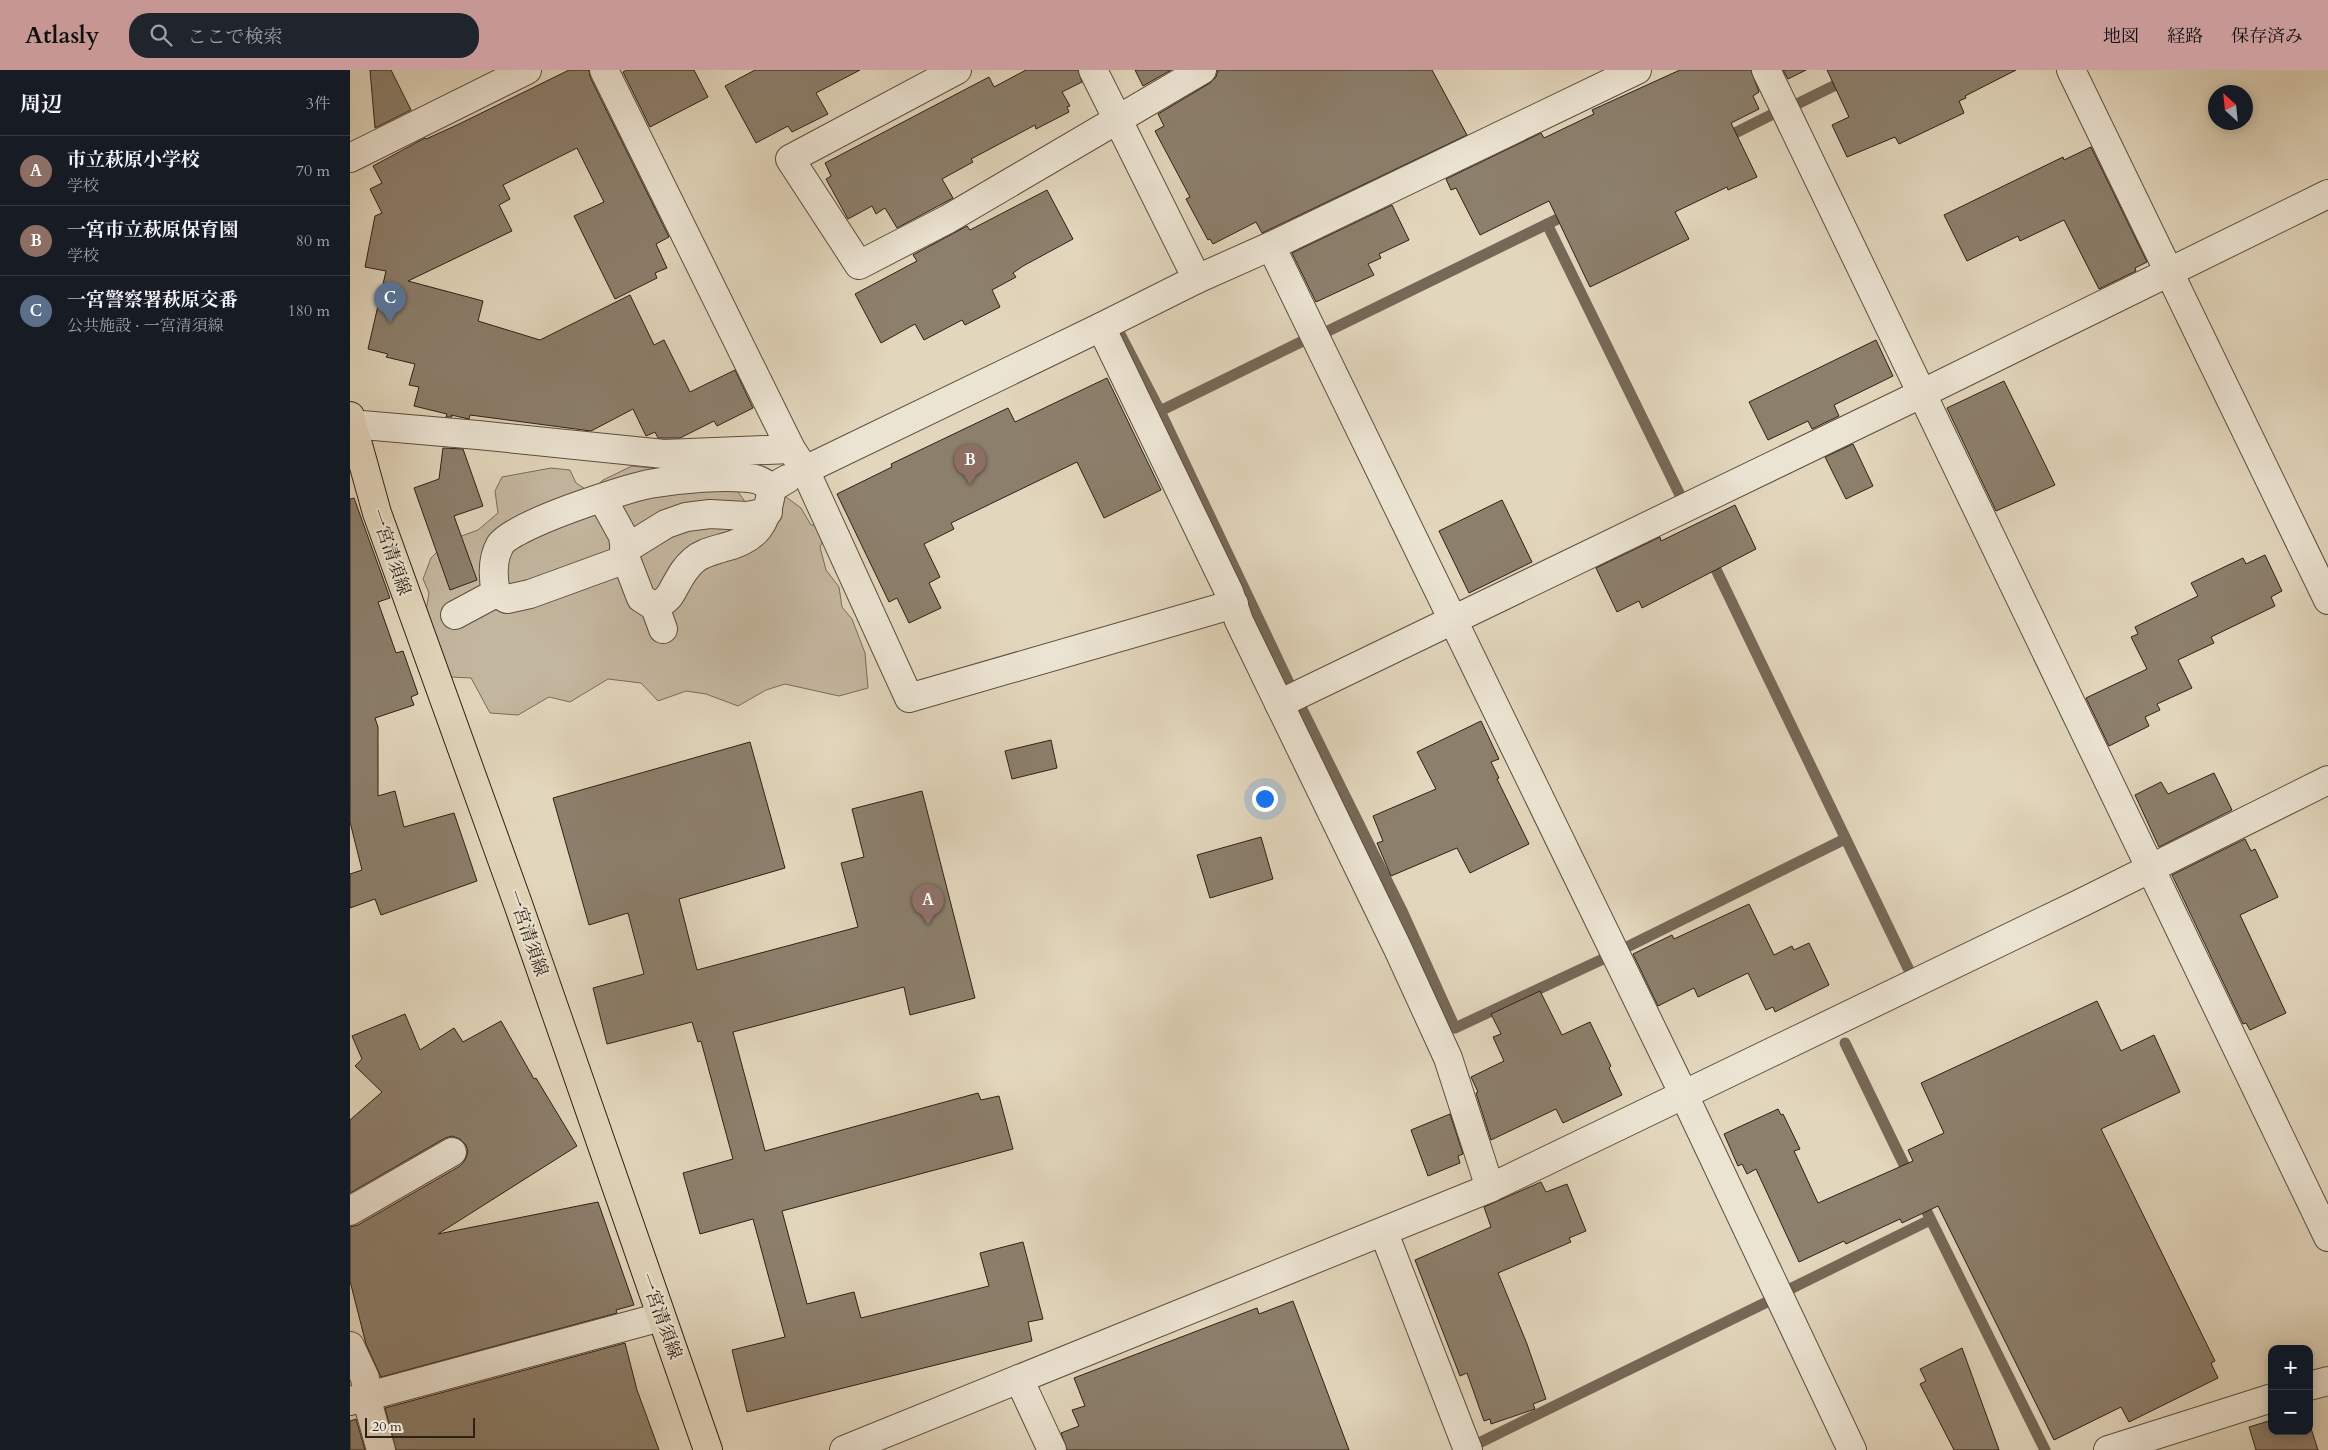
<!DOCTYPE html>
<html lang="ja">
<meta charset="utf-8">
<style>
body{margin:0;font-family:Cardo,"Noto Serif JP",serif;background:#20242c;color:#f1f3f6}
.controls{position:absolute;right:15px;bottom:15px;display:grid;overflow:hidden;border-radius:10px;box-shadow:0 2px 12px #0003}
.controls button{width:45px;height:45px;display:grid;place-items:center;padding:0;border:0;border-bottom:1px solid #363941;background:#171b24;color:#f1f3f6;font:25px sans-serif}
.compass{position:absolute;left:1858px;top:15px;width:45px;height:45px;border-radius:50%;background:#171b24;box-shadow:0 2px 12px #0003;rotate:333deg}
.scale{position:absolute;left:15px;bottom:12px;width:110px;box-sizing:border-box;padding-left:5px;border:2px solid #2f2015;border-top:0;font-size:14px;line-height:18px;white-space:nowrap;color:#2f2015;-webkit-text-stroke:4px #ece4d3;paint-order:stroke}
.you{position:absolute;left:914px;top:728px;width:18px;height:18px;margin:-12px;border:4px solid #fff;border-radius:50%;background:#1a73e8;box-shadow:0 0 0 8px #1a73e833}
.badge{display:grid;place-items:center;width:32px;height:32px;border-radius:50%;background:#c59692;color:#fff;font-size:16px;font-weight:700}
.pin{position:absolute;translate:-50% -41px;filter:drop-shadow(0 1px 2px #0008)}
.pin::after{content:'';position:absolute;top:26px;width:18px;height:15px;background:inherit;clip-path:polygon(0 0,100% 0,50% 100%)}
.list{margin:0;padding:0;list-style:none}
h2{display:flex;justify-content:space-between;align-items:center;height:65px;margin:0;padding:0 20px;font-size:21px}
h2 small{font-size:16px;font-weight:400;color:#9ea1a6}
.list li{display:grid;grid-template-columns:32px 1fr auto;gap:15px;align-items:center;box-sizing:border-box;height:70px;padding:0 20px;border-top:1px solid #363941}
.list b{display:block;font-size:19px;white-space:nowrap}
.list p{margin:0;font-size:16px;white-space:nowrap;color:#9ea1a6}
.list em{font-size:16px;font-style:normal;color:#9ea1a6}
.icon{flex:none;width:28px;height:28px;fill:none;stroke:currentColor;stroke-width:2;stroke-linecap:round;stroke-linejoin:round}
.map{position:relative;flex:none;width:1978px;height:1380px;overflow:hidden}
header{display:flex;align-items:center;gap:30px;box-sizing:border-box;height:70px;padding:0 25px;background:#c59692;color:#111}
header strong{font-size:24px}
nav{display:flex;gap:28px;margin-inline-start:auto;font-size:18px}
.search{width:350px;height:45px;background:#20242c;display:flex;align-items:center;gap:12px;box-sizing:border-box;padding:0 18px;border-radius:20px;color:#9ea1a6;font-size:19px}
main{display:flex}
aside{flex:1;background:#171b24}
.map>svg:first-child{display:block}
.green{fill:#c4b7a0;stroke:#7a6c5a}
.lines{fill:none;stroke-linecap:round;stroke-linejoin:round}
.stream{stroke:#766857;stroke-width:11}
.building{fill:#8c7f6c;stroke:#2f2015}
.minor-casing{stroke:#5c4e3f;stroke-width:30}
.major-casing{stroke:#2f2015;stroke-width:30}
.minor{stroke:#ece4d3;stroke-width:28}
.major{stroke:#e2d6bc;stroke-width:28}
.labels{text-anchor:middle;stroke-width:4.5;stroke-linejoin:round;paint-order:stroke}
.street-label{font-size:18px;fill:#2f2015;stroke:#ece4d3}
</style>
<header>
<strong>Atlasly</strong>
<div class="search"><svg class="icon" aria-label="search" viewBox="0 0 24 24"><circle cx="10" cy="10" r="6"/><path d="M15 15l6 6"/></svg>ここで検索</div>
<nav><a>地図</a><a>経路</a><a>保存済み</a></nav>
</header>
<main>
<aside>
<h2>周辺<small>3件</small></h2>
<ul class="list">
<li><span class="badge" style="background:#8d6e63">A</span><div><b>市立萩原小学校</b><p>学校</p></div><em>70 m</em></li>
<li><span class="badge" style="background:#8d6e63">B</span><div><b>一宮市立萩原保育園</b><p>学校</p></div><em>80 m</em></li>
<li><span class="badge" style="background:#5c6f8a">C</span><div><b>一宮警察署萩原交番</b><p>公共施設 · 一宮清須線</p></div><em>180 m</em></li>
</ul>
</aside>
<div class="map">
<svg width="1978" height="1380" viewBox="0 0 1978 1380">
<rect width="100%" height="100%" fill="#e2d6bc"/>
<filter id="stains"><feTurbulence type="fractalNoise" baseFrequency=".004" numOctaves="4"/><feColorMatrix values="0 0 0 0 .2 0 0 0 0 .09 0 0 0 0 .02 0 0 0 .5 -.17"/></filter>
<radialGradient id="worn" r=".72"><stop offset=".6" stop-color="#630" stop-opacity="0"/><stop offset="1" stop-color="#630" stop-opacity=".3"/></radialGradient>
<!-- green -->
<path class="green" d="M 282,396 L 321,400 L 372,399 L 398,436 L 432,424 L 451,438 L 461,455 L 481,455 L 470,477 L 476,500 L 489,517 L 492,537 L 502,549 L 515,583 L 518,618 L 489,626 L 435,614 L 416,620 L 388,636 L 356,624 L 336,621 L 308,631 L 291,613 L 258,609 L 220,632 L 199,627 L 168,645 L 140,643 L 121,608 L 101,607 L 86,587 L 75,546 L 79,523 L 73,509 L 81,488 L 98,471 L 128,460 L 148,443 L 145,421 L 152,407 L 201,398 L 220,400 L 226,413 L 240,422 L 253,410 Z"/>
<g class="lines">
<!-- stream -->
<g class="stream">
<path d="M 1445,35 L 1516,0"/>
<path d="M 1373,69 L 1423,44"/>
<path d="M 1197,154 L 1333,431"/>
<path d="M 769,262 L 810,341 L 940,615"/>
<path d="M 976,262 L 1222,142"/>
<path d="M 810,341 L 957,269"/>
<path d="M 1360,487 L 1558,898"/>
<path d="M 950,635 L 1053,843 L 1105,958 L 1253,889"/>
<path d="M 1275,878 L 1495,769"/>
<path d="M 1495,973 L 1561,1109"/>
<path d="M 1570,1128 L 1695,1380"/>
<path d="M 1442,1218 L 1580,1150"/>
<path d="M 1129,1373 L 1417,1232"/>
</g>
</g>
<!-- building -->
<g class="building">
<path d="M 20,0 L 41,0 L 61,40 L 25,58 Z"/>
<path d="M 219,0 L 239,0 L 240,7 L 319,167 L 306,174 L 317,198 L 305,203 L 307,208 L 265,229 L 224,146 L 254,132 L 227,78 L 153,115 L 160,129 L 149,135 L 162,161 L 58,211 L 133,231 L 128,251 L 190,270 L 280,225 L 304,275 L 314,270 L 340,322 L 385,300 L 403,338 L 367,356 L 364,351 L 330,368 L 308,368 L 305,362 L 296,366 L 283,339 L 241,361 L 120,345 L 119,349 L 101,345 L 102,347 L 96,347 L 97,344 L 64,336 L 69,317 L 59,315 L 65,294 L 36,287 L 38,284 L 18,279 L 36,201 L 15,197 L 25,146 L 32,143 L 20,119 L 32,113 L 23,96 L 75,68 L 76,69 L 107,55 Z"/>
<path d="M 277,0 L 344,0 L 358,27 L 300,57 L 273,2 Z"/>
<path d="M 405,0 L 510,0 L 466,23 L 478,44 L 442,62 L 438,56 L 406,73 L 375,16 Z"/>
<path d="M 676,0 L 728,0 L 732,12 L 712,22 L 720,36 L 717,37 L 719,42 L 686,59 L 685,55 L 621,89 L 623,92 L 592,109 L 603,128 L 547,158 L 535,138 L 526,144 L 522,136 L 498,149 L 476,109 L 481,106 L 475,93 L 639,7 L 644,17 Z"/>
<path d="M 785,0 L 821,0 L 793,16 Z"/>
<path d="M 868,0 L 1082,0 L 1117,65 L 912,163 L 906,152 L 863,174 L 860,169 L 858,170 L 836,129 L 840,127 L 805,61 L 814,56 L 808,44 L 860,13 L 866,7 Z"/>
<path d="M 1330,0 L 1401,0 L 1409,22 L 1403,26 L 1409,39 L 1381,53 L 1407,107 L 1378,120 L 1377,117 L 1325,142 L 1339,169 L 1240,217 L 1199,131 L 1130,165 L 1106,118 L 1101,120 L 1096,109 L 1191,63 L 1194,68 L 1244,44 L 1242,40 Z"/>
<path d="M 1433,0 L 1456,0 L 1438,9 Z"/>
<path d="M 1477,0 L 1666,0 L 1615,26 L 1616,28 L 1609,31 L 1614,43 L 1549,74 L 1545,67 L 1497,87 L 1482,55 L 1499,47 Z"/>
<path d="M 1741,77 L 1797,192 L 1785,198 L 1786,201 L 1749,219 L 1714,150 L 1670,171 L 1668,166 L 1617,191 L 1594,145 L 1713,87 L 1714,90 Z"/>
<path d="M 697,120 L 723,169 L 673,196 L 663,203 L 666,207 L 642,220 L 650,237 L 615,255 L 612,250 L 574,270 L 565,254 L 531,273 L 505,224 L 567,191 L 563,185 L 617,156 L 620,160 Z"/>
<path d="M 1042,135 L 1059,170 L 1029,184 L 1031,188 L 1018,194 L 1024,205 L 966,232 L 942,183 Z"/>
<path d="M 1526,270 L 1543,306 L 1484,335 L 1489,346 L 1462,359 L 1458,351 L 1418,370 L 1399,332 Z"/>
<path d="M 757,308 L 811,420 L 754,448 L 727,392 L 601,453 L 604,459 L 574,474 L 590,507 L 579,513 L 591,538 L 559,553 L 547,528 L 539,532 L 487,424 L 542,397 L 541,394 L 658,338 L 665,352 Z"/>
<path d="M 1654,311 L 1705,415 L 1646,441 L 1597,338 Z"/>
<path d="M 1503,374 L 1523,416 L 1496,429 L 1475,387 Z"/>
<path d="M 93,378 L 113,379 L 133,436 L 104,446 L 127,510 L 100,520 L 64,418 L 89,409 Z"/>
<path d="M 4,428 L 40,528 L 28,532 L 46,583 L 53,581 L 68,624 L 61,627 L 64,635 L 25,648 L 28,657 L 28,726 L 45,721 L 54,757 L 104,743 L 127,811 L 31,845 L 25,829 L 0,838 L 0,804 L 12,800 L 0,752 L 0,429 Z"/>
<path d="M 1152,430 L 1182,492 L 1119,523 L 1089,461 Z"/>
<path d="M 1385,435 L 1406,479 L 1292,538 L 1289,531 L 1267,542 L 1246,498 L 1310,467 L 1311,471 Z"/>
<path d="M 1915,485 L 1932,521 L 1921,527 L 1925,536 L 1861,567 L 1864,573 L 1828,590 L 1842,618 L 1807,634 L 1810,640 L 1795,647 L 1799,656 L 1759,676 L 1736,628 L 1797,599 L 1781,567 L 1788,564 L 1785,557 L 1848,526 L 1841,513 L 1893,488 L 1896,494 Z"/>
<path d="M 1131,651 L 1149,689 L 1141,692 L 1149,708 L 1147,709 L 1179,774 L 1120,803 L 1107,778 L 1041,806 L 1027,773 L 1033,771 L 1023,746 L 1086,719 L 1067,682 Z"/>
<path d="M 701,670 L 707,698 L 662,709 L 655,681 Z"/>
<path d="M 400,672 L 435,798 L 329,829 L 347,900 L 508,857 L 491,793 L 514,787 L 502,739 L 572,721 L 625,928 L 560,945 L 554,917 L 383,962 L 415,1081 L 628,1023 L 631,1030 L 649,1026 L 663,1079 L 432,1141 L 457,1234 L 504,1222 L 511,1248 L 639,1216 L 630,1183 L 673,1172 L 693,1249 L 678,1252 L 682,1271 L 397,1342 L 382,1280 L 435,1267 L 403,1149 L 350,1164 L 333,1103 L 383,1089 L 351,971 L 348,972 L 342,952 L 257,974 L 243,918 L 294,904 L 278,843 L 239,855 L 203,728 Z"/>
<path d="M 1864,703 L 1882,740 L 1809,777 L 1785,725 L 1811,712 L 1818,724 Z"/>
<path d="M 911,767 L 923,809 L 860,828 L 847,785 Z"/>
<path d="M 1895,769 L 1901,781 L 1905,779 L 1928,827 L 1890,845 L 1936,943 L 1900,960 L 1896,953 L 1893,954 L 1822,805 Z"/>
<path d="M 1399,834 L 1424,885 L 1442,876 L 1444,880 L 1459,873 L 1479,915 L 1425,942 L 1423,937 L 1416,940 L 1398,903 L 1348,927 L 1344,918 L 1308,936 L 1283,884 L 1322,865 L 1324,869 Z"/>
<path d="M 1190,921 L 1212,965 L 1240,952 L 1261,996 L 1259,998 L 1272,1025 L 1213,1053 L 1206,1039 L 1141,1070 L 1126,1023 L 1128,1022 L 1121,1007 L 1154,991 L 1143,967 L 1151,964 L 1141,944 Z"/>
<path d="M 1747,931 L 1771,981 L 1804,965 L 1830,1022 L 1751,1059 L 1865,1291 L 1861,1293 L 1868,1308 L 1779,1352 L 1771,1337 L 1704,1370 L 1588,1136 L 1552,1153 L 1550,1149 L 1496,1174 L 1494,1171 L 1449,1192 L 1406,1099 L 1397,1104 L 1392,1094 L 1388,1096 L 1374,1064 L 1428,1039 L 1431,1045 L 1433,1044 L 1450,1079 L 1444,1081 L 1468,1133 L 1563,1091 L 1558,1080 L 1594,1063 L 1571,1013 Z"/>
<path d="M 55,944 L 70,980 L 104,958 L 113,972 L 151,951 L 184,1009 L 186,1008 L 227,1076 L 88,1164 L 248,1132 L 284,1235 L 266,1240 L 267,1243 L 31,1307 L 16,1274 L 0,1211 L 0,1157 L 8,1155 L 110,1096 L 115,1090 L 118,1082 L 116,1075 L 110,1069 L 102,1066 L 95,1068 L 0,1123 L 0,1050 L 32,1022 L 5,996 L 12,989 L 2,966 Z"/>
<path d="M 1100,1044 L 1113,1084 L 1108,1086 L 1110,1093 L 1078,1106 L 1061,1060 Z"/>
<path d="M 1191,1112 L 1196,1122 L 1217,1114 L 1236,1161 L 1219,1168 L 1221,1172 L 1148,1203 L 1177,1274 L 1196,1329 L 1183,1334 L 1185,1339 L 1141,1354 L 1140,1349 L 1134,1351 L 1117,1303 L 1110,1306 L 1065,1190 L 1141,1157 L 1134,1137 Z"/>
<path d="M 943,1231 L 999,1380 L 717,1380 L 711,1363 L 729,1356 L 722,1340 L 735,1336 L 724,1308 L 907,1238 L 909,1244 Z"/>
<path d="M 275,1273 L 287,1320 L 309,1380 L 46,1380 L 35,1338 Z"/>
<path d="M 1612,1278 L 1649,1380 L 1604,1380 L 1570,1314 L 1576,1311 L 1570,1299 Z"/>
<path d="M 6,1349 L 15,1380 L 0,1380 L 0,1351 Z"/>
<path d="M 1922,1350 L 1922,1361 L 1959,1361 L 1959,1352 L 1968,1380 L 1906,1380 L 1899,1357 Z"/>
</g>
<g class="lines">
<defs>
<g id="minor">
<path d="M 254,0 L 441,379 L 455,400 L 559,628 L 884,534"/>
<path d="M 607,0 L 440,89 L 509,195 L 598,149 L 852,0"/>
<path d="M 743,0 L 847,209"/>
<path d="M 1416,0 L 1978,1167"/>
<path d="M 1721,0 L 1978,530"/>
<path d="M 0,88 L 177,0"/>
<path d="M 921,176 L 1334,1025 L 1502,1380"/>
<path d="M 751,257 L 879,522 L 889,551 L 1048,879 L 1098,988 L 1140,1118"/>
<path d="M 0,354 L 128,365 L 314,384 L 441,379"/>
<path d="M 455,400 L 751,257 L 847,209 L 921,176 L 1287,0"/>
<path d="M 252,428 L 273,466 L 276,489 L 291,528 L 305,537 L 313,559"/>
<path d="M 274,480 L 316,454 L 336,447 L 360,444 L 397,446 L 418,442"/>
<path d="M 276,489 L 180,524 L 157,529 L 146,523 C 143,508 142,489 150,475 C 162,455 274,419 299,414 C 328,409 378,404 405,409 C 411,410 417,415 422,418"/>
<path d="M 305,537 C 310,534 317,530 320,525 C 328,512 332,500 344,490 C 352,483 362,481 372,478 C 409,469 416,453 422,418 L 437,409"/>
<path d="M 105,545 L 146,523"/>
<path d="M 929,634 L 1573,323 L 1978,124"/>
<path d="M 0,1141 L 102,1082"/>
<path d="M 1034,1163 L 1118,1380"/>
<path d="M 0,1276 L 15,1308 L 20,1341 L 31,1380"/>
<path d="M 669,1309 L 702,1380"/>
<path d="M 1959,1316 L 1978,1311"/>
<path d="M 0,1331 L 311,1247"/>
<path d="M 494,1380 L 1140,1118 L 1731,833 L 1978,710"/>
<path d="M 1758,1380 L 1922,1328"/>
</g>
<path id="major" d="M 0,346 L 27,443 L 168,834 L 358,1380"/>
</defs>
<!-- minor casing -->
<use href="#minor" class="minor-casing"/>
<!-- major casing -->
<use href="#major" class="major-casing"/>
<!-- minor -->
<use href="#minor" class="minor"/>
<!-- major -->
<use href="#major" class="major"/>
</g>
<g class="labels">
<!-- street labels -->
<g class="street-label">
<text transform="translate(41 482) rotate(71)" y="6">一宮清須線</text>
<text transform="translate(178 863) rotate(71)" y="6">一宮清須線</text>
<text transform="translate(311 1246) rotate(70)" y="6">一宮清須線</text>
</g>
</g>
<rect width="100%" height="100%" filter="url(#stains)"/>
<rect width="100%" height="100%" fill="url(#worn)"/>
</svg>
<div class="controls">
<button>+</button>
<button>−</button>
</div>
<svg class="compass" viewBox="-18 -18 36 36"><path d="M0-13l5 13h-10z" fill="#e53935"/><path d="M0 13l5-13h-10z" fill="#9ea1a6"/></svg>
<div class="scale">20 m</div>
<div class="you"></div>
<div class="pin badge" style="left:578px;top:855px;background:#8d6e63">A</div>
<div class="pin badge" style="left:620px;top:415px;background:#8d6e63">B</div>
<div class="pin badge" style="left:40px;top:253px;background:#5c6f8a">C</div>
</div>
</main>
